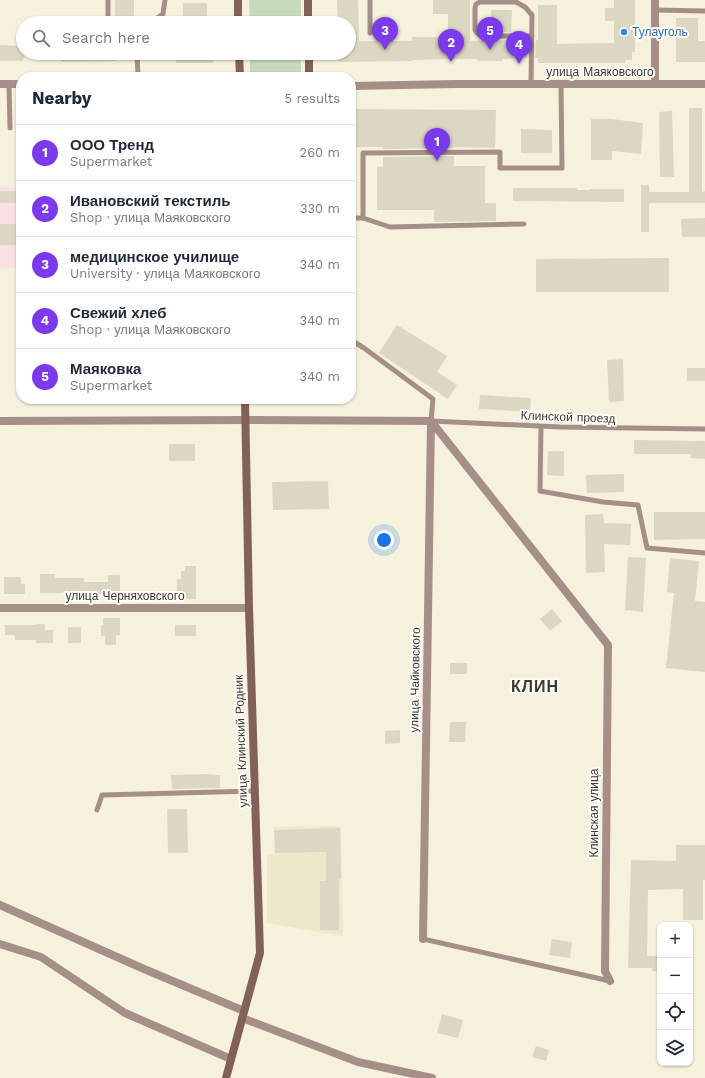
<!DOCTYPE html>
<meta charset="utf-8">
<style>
body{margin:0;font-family:"Work Sans",sans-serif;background:#f2f2f3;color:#1f2937}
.controls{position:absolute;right:12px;bottom:12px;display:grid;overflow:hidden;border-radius:8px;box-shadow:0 1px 3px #0004}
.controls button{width:36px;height:36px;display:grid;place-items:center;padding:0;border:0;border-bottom:1px solid #e0e1e3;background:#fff;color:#1f2937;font:20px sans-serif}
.you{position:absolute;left:384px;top:540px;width:14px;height:14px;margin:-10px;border:3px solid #fff;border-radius:50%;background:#1a73e8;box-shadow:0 0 0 6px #1a73e833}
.badge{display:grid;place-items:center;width:26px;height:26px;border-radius:50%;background:#7c3aed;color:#fff;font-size:13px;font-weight:700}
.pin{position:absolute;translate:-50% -33px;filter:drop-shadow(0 1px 2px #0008)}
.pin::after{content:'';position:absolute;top:21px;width:14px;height:12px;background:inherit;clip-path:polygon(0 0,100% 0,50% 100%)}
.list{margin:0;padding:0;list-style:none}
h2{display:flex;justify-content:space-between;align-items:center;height:52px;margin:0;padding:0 16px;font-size:17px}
h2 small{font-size:13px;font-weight:400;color:#747a83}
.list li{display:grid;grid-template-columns:26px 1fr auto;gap:12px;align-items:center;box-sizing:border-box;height:56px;padding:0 16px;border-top:1px solid #e0e1e3}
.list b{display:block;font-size:15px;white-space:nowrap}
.list p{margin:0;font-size:13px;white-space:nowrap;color:#747a83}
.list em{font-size:13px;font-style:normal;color:#747a83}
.icon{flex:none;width:22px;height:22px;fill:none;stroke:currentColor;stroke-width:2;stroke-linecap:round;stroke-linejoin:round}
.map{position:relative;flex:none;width:705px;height:1078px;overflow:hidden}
.search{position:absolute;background:#fff;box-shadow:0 1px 3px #0004;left:16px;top:16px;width:340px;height:44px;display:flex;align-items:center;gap:10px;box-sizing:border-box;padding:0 14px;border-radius:22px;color:#747a83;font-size:15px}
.panel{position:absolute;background:#fff;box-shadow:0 1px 3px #0004;left:16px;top:72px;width:340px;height:332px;border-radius:16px}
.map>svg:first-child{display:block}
.built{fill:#eee8cb}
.industrial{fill:#fadfe3}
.green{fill:#c6d9b8}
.building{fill:#dbd7c2}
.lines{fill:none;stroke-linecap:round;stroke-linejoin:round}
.service{stroke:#a68f89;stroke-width:5}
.minor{stroke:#a68f89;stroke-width:8}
.secondary{stroke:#816159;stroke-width:8}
.shop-dot{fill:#3f7fe0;stroke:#fffefa;stroke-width:1.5}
.labels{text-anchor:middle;stroke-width:4;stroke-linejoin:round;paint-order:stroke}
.shop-label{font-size:12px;fill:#366cbe;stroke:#fffefa;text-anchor:start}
.street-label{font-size:12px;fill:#3b3a31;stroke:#fffefa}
.district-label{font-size:16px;font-weight:bold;letter-spacing:1px;fill:#3b3a31;stroke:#fffefa}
</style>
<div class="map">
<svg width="705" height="1078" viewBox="0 0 705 1078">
<rect width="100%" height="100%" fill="#f5f1dc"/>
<!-- built -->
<path class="built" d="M 341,826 L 343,936 L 267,923 L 267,855 L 275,853 L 274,827 Z"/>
<!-- industrial -->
<rect class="industrial" x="0" y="187" width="21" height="81"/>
<!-- green -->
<g class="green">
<path d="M 249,0 L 301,0 L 301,23 L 250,23 Z"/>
<path d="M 250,53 L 301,53 L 301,75 L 299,77 L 255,77 L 250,73 Z"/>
</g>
<!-- building -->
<g class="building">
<rect x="115" y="0" width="19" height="23"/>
<path d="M 337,0 L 358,0 L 359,41 L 412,41 L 412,37 L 448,37 L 448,14 L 433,14 L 433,0 L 470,0 L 470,41 L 528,40 L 527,58 L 502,59 L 502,61 L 478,61 L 477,59 L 452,59 L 412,60 L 412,61 L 338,62 L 338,53 L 349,53 L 349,23 L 338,23 Z"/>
<path d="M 614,0 L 635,0 L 635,52 L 632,52 L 632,60 L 625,60 L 625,63 L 538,63 L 538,58 L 535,58 L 536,40 L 538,40 L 538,5 L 557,5 L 557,44 L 614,43 L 614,21 L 605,21 L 605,8 L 614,8 Z"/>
<rect x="183" y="3" width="24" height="20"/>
<path d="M 491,10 L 512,10 L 511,32 L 491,32 Z"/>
<path d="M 676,18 L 698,18 L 698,41 L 705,41 L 705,62 L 676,62 Z"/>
<path d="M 0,45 L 23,46 L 23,53 L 25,53 L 23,61 L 0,61 Z"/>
<path d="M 61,53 L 116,53 L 116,61 L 61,62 Z"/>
<rect x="176" y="53" width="37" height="10"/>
<path d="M 689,108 L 702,108 L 702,192 L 705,191 L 705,203 L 649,203 L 649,232 L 641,232 L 641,185 L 649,185 L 649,192 L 689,192 Z"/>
<path d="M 351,109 L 496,110 L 495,148 L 454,147 L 454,148 L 383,149 L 383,147 L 351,147 Z"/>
<path d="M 672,111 L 674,177 L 660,177 L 659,112 Z"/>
<path d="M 591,119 L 612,119 L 643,123 L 641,154 L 612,151 L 612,160 L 591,160 Z"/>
<path d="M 521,129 L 552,130 L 552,153 L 521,153 Z"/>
<path d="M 454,156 L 454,166 L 485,166 L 485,203 L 496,203 L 496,221 L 434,222 L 434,210 L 377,210 L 377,167 L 383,167 L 383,157 Z"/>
<path d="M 513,188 L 577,188 L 577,190 L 590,190 L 590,189 L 624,189 L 624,202 L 513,201 Z"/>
<rect x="0" y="191" width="21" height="12"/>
<path d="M 705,218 L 705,237 L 682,237 L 681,219 Z"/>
<rect x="0" y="224" width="21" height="21"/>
<path d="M 669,258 L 669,292 L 536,292 L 536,259 Z"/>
<path d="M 397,325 L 447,356 L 437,372 L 457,385 L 448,399 L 379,353 Z"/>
<path d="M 623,359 L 624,401 L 609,402 L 607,360 Z"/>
<rect x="687" y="368" width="18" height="13"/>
<path d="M 480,395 L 531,398 L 530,412 L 479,409 Z"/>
<path d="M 634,440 L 705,441 L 705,459 L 691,458 L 691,454 L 634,454 Z"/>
<rect x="169" y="444" width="26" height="17"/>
<path d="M 548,451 L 564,451 L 564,476 L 547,475 Z"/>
<path d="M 624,474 L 624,492 L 587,493 L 586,475 Z"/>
<path d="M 328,481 L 329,509 L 273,510 L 272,482 Z"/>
<path d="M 654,512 L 705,512 L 705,539 L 654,540 Z"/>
<path d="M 603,514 L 604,523 L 631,524 L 630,545 L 604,544 L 605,572 L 586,573 L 585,515 Z"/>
<path d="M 628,557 L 646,558 L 643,612 L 625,610 Z"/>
<path d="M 670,558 L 699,561 L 695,601 L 705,602 L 705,672 L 666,668 L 674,593 L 667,592 Z"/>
<path d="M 185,566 L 196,566 L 196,599 L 177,599 L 177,579 L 181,579 L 181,571 L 185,571 Z"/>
<path d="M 40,574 L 55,574 L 55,578 L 84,578 L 84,582 L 108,582 L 108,575 L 120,575 L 120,594 L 67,594 L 67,593 L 40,593 Z"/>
<path d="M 4,577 L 21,577 L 21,584 L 25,584 L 25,594 L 4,594 Z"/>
<path d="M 552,609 L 562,621 L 550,631 L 540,619 Z"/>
<path d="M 103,618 L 120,618 L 120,635 L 116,635 L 116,645 L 105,645 L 105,636 L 101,636 L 101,625 L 103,625 Z"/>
<path d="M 36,624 L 45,624 L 45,630 L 53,630 L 53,643 L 36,643 L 36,640 L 15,640 L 15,635 L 5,635 L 5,625 L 36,625 Z"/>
<rect x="175" y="625" width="21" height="11"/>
<rect x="68" y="627" width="13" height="16"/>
<rect x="450" y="663" width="17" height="11"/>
<path d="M 450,722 L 466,722 L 465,742 L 449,742 Z"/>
<path d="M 400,730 L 400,743 L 385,744 L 385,731 Z"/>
<path d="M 204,774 L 220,775 L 220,788 L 172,789 L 171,775 Z"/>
<path d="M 167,809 L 187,809 L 188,853 L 168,853 Z"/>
<path d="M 340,828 L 341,879 L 339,879 L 339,930 L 320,930 L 320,881 L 326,881 L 326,852 L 275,853 L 274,830 Z"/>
<path d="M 676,845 L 705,845 L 705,880 L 703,880 L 703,920 L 683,920 L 683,889 L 648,890 L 647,956 L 660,956 L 660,971 L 652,971 L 652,968 L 628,968 L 631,860 L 676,861 Z"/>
<path d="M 552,939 L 572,942 L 570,958 L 549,955 Z"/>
<path d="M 442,1014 L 463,1020 L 458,1038 L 437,1033 Z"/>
<path d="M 536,1046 L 549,1050 L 546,1061 L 532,1057 Z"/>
</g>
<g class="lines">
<!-- service -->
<g class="service">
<path d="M 108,0 L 108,23"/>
<path d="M 370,0 L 370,33"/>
<path d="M 655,10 L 705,11"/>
<path d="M 150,23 L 163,14 L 165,0"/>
<path d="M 137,53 L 138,77"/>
<path d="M 9,84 L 10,128"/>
<path d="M 531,84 L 532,15 L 525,7 L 516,2 L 480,2 L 476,4 L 475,8 L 475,30 L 477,33 L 481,36 L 532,36"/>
<path d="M 351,218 L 363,218 L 363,153 L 500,152 L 500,168 L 562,168 L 561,84"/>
<path d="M 363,218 L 390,227 L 524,224"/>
<path d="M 351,340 L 364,348 L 433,399 L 431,421 L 560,427 L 705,429"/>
<path d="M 541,427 L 540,491 L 603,502 L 638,505 L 647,548 L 705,553"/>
<path d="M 97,810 L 102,795 L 255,791"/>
<path d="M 423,939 L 610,981"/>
</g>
<!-- minor -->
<g class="minor">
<path d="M 0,84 L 21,84"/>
<path d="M 655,84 L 655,0"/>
<path d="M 351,86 L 454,84 L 705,84"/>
<path d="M 0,421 L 246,420 L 431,421"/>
<path d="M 431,421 L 608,645 L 605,971 L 610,981"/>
<path d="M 0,608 L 249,608"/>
<path d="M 0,905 L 144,969 L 244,1011"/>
<path d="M 423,939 L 431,421"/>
<path d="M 0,944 L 41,957 L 125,1013 L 231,1059"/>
<path d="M 242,1018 L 358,1062 L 432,1078"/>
</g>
<!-- secondary -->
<g class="secondary">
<path d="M 238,0 L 238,23"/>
<path d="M 308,0 L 308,23"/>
<path d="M 239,53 L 240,77"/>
<path d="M 309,53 L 309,77"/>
<path d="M 226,1078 L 260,953 L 249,608 L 245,399"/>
</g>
</g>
<!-- markers -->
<circle class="shop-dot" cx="624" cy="32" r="4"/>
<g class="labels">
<!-- shop labels -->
<g class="shop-label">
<text x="632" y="36">Тулауголь</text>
</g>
<!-- street labels -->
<g class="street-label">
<text x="600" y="76">улица Маяковского</text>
<text transform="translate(568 417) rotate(2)" y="4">Клинской проезд</text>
<text x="125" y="600">улица Черняховского</text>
<text transform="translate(415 680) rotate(-89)" y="4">улица Чайковского</text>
<text transform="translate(241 741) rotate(-92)" y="4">улица Клинский Родник</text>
<text transform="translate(594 813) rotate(-90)" y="4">Клинская улица</text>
</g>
<!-- district labels -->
<g class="district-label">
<text x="535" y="692">КЛИН</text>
</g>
</g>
</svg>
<div class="controls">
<button>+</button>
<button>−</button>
<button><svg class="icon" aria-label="locate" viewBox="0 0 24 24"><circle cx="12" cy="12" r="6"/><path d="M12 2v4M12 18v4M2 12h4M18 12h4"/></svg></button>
<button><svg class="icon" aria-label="layers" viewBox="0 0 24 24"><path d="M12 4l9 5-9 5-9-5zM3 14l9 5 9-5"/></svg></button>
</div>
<div class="you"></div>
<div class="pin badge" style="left:437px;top:161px">1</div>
<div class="pin badge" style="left:451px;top:62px">2</div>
<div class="pin badge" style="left:385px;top:50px">3</div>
<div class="pin badge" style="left:519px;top:64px">4</div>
<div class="pin badge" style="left:490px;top:50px">5</div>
<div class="search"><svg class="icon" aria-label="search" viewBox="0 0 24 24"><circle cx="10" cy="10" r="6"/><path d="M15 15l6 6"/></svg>Search here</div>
<section class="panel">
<h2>Nearby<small>5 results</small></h2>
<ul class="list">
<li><span class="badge">1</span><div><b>ООО Тренд</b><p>Supermarket</p></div><em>260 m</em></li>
<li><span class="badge">2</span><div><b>Ивановский текстиль</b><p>Shop · улица Маяковского</p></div><em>330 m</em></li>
<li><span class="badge">3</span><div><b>медицинское училище</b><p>University · улица Маяковского</p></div><em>340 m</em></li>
<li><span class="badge">4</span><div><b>Свежий хлеб</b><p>Shop · улица Маяковского</p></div><em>340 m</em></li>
<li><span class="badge">5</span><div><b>Маяковка</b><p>Supermarket</p></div><em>340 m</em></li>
</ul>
</section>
</div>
